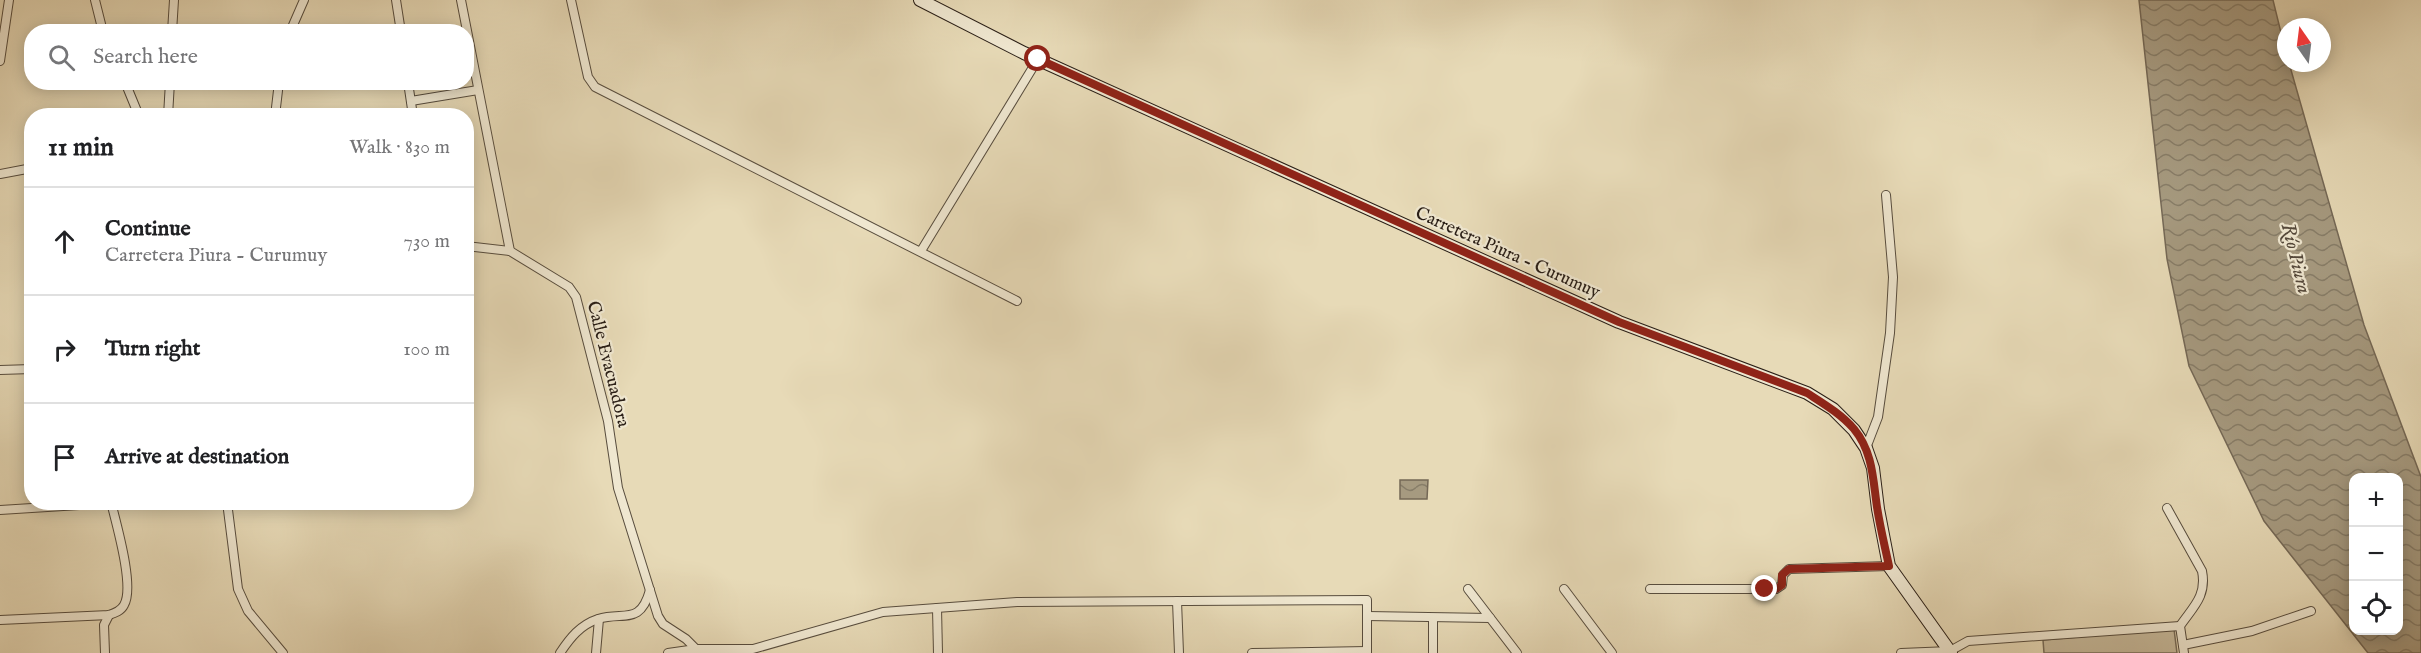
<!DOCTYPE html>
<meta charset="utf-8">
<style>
body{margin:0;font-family:"IM FELL English",serif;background:#f6f6f6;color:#202124}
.controls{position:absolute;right:18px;bottom:18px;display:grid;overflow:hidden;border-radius:12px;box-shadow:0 3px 15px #0003}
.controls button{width:54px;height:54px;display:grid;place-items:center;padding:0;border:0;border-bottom:2px solid #e0e0e0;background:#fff;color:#202124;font:30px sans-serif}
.compass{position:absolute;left:2277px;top:18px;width:54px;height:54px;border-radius:50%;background:#fff;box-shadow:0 3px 15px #0003;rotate:346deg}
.stop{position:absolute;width:18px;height:18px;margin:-14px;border:4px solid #8f2418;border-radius:50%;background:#fff}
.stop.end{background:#8f2418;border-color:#fff;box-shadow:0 2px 6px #0008}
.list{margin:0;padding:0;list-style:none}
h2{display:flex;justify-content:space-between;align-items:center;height:78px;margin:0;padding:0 24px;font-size:26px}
h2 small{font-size:20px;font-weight:400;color:#757577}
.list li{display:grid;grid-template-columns:39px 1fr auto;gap:18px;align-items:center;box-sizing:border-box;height:108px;padding:0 24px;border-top:2px solid #e0e0e0}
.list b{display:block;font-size:22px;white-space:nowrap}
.list p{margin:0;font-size:20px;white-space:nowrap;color:#757577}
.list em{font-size:20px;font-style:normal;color:#757577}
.icon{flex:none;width:33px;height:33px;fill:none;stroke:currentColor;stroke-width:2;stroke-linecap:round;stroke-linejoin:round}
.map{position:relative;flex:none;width:2421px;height:653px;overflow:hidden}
.search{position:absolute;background:#fff;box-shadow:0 3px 15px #0003;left:24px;top:24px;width:450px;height:66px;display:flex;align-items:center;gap:15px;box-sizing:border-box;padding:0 21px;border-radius:24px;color:#757577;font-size:22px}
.panel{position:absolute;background:#fff;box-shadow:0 3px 15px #0003;left:24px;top:108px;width:450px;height:402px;border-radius:24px}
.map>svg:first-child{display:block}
.grass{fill:#c7ba9c;stroke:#786c59;stroke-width:1.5}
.water{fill:url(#water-waves);stroke:#746856;stroke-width:1.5;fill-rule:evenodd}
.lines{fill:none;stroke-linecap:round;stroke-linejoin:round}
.minor-casing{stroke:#584d3e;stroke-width:10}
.secondary-casing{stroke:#291e16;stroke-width:14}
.minor{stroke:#efe7d0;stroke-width:8}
.secondary{stroke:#efe7d0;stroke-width:12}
.route{stroke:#8f2418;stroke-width:8}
.labels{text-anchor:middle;stroke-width:4.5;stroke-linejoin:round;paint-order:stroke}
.street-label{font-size:18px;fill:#291e16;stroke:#efe7d0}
.water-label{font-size:20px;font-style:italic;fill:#55493b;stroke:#efe7d0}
</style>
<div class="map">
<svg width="2421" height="653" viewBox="0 0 2421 653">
<defs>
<pattern id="water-waves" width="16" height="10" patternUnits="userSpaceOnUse" patternTransform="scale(1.5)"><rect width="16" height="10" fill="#a69a80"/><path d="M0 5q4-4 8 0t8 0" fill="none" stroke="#877d68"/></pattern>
</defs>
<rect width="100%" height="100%" fill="#e7dab7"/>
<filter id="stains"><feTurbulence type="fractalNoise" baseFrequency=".00333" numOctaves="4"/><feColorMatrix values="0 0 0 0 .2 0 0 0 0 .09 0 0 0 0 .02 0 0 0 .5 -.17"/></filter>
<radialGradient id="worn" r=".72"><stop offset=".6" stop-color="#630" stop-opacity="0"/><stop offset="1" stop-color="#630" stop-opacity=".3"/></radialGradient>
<!-- grass -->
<path class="grass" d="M 2174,629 L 2177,653 L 2044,653 L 2043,640 Z"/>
<!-- water -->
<g class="water">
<path d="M 2139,0 L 2273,0 L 2286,53 L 2286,63 L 2289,63 L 2364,325 L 2421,477 L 2421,653 L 2368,653 L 2264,521 L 2189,366 L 2167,259 ZM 2354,478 L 2398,478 L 2398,630 L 2354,630 Z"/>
<path d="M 1400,480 L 1428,480 L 1427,499 L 1400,499 Z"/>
</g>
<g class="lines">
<defs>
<g id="minor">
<path d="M 95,0 L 103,32"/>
<path d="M 396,0 L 401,32"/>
<path d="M 461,0 L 510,251 L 569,287 L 576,297 L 608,421 L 618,488 L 658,616 L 663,624 L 686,639 L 697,650"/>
<path d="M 571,0 L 588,77 L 595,87 L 1017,301"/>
<path d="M 172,32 L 174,0"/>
<path d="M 290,32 L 304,0"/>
<path d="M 0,61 L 9,0"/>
<path d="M 125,82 L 139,116"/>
<path d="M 408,82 L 413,116"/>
<path d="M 411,101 L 478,90"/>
<path d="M 168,116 L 170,82"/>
<path d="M 275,116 L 279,82"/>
<path d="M 0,174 L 32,168"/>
<path d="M 466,246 L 510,251"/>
<path d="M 921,251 L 1038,59"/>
<path d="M 0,370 L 32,369"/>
<path d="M 1866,448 L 1878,417 L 1890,333 L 1893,277 L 1886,195"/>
<path d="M 227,502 L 238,589 L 248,611 L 283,653"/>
<path d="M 2167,508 L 2202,571 C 2207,596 2193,607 2180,626 L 2184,653"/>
<path d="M 0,510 L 111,503"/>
<path d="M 1468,589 L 1517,653"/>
<path d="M 1564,589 L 1612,653"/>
<path d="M 1650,589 L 1776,589 L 1782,585 L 1783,575 L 1789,569 L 1889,566"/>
<path d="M 1177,601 L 1179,653"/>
<path d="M 937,608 L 938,653"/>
<path d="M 1367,616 L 1490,618"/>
<path d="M 0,620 L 109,615 C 115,613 121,611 124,605 C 135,587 116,523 111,502"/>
<path d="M 2183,645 L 2252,631 L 2311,611"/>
<path d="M 105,653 L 104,625 L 109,615"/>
<path d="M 560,653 C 570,638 580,625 598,619 C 624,611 640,626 650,590"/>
<path d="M 596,653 L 599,619"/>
<path d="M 668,653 L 696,649 L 753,649 L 883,612 L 1017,602 L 1367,600 L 1367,653"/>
<path d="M 1252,653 L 1367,651"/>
<path d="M 1433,653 L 1433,618"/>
<path d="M 1901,653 L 1950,651 L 1968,641 L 2180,626"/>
</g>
<path id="secondary" d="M 920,0 L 1024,53 L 1619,322 L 1807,393 L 1833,409 L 1854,430 L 1866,448 L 1873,468 L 1878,509 L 1889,566 L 1951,653"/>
</defs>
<!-- minor casing -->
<use href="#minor" class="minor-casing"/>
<!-- secondary casing -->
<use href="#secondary" class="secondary-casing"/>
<!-- minor -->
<use href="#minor" class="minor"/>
<!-- secondary -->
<use href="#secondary" class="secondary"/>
</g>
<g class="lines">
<!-- route -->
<path class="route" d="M 1038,59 L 1619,322 L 1807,393 C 1824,404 1841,414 1854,429 C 1873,452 1873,480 1877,507 C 1880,527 1885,547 1889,566 L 1789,569 L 1782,575 L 1782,585 L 1776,589 L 1765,589"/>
</g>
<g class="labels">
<!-- street labels -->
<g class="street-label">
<text transform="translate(1508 252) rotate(24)" y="6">Carretera Piura - Curumuy</text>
<text transform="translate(609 364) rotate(76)" y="6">Calle Evacuadora</text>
</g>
<!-- water labels -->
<g class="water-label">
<text transform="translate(2297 258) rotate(76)" y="7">Río Piura</text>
</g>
</g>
<rect width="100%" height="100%" filter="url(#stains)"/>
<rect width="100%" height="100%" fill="url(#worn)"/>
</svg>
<div class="controls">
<button>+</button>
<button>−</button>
<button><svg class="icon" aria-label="locate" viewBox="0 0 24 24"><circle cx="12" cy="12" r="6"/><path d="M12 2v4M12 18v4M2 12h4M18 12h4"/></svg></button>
</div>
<svg class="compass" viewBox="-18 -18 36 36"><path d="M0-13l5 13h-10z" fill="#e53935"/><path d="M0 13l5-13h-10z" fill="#757577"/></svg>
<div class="stop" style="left:1038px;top:59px"></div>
<div class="stop end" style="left:1765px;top:589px"></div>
<div class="search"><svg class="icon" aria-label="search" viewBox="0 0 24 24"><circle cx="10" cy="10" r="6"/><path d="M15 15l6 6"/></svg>Search here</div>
<section class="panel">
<h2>11 min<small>Walk · 830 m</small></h2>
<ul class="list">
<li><svg class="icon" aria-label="ahead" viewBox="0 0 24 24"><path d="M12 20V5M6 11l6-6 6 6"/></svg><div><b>Continue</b><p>Carretera Piura - Curumuy</p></div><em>730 m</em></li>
<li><svg class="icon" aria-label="right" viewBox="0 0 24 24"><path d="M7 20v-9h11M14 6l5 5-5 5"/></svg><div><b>Turn right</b></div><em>100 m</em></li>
<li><svg class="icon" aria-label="arrive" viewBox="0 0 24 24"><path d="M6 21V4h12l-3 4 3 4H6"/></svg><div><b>Arrive at destination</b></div></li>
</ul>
</section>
</div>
